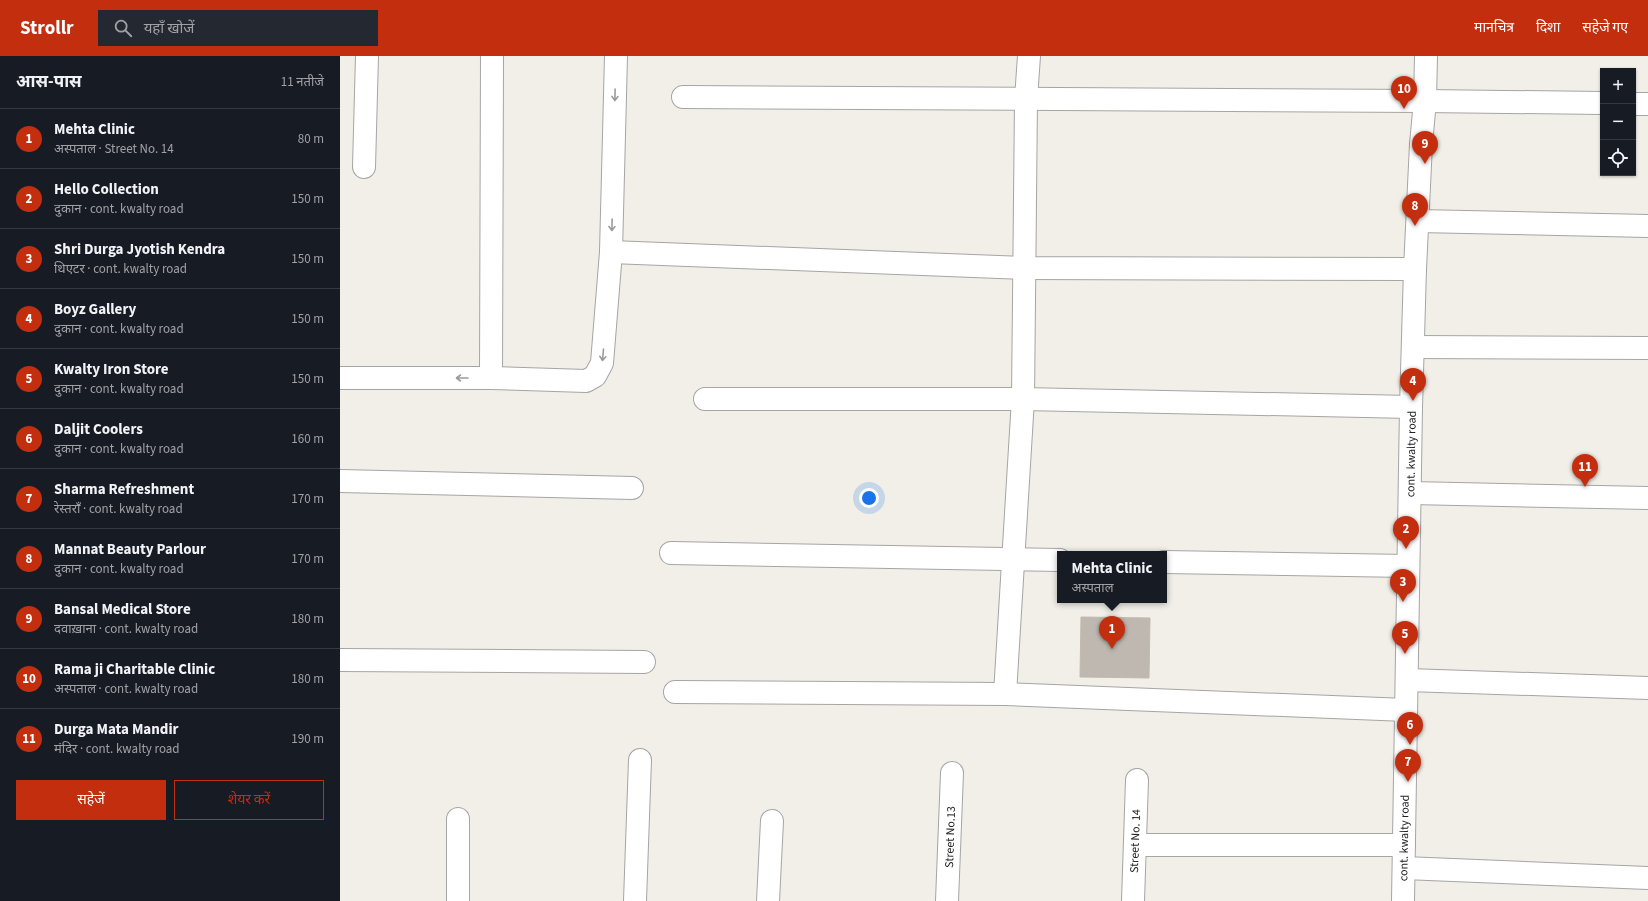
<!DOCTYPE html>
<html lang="hi">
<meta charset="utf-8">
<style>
body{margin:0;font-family:"Source Sans 3","Noto Sans Devanagari",sans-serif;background:#242831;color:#f1f3f6}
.controls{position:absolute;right:12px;top:12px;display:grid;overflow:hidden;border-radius:0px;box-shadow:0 1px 3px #0004}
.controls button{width:36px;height:36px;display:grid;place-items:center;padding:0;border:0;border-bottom:1px solid #363941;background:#171b24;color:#f1f3f6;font:20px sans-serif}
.you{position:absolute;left:529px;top:442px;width:14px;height:14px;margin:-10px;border:3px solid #fff;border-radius:50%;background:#1a73e8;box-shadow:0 0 0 6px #1a73e833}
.badge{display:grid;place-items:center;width:26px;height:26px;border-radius:50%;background:#c32e0f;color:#fff;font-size:13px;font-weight:700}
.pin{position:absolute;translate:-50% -33px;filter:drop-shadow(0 1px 2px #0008)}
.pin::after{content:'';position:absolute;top:21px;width:14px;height:12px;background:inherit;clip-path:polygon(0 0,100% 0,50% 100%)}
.popup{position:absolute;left:717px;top:495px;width:110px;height:52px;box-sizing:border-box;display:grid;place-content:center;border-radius:0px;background:#171b24;filter:drop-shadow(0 1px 3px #0005);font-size:13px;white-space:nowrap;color:#9ea1a6}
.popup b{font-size:15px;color:#f1f3f6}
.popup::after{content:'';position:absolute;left:50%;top:100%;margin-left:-8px;border:8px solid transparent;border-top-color:#171b24}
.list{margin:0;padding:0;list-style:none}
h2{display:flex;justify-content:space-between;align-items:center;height:52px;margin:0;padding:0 16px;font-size:17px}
h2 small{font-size:13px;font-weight:400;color:#9ea1a6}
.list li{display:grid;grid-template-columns:26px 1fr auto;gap:12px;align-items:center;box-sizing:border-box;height:60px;padding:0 16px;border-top:1px solid #363941}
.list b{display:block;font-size:15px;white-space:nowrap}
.list p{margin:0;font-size:13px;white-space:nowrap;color:#9ea1a6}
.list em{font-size:13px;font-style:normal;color:#9ea1a6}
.actions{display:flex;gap:8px;padding:12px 16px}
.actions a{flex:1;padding:9px 0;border:1px solid #c32e0f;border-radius:0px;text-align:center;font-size:14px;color:#c32e0f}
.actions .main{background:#c32e0f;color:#fff}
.icon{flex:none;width:22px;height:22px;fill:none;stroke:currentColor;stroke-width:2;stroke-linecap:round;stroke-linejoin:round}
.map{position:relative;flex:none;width:1308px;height:845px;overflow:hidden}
header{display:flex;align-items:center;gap:24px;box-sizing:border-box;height:56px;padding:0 20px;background:#c32e0f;color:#fff}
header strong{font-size:19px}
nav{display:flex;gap:22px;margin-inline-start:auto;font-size:14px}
.search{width:280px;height:36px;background:#242831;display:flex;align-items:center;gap:10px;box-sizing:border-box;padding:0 14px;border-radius:0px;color:#9ea1a6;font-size:15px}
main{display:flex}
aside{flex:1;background:#171b24}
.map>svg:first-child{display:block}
.building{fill:#beb8b1;stroke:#c1b9ac}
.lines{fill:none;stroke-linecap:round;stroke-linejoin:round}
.minor-casing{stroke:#a5a5a5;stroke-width:24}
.minor{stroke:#fff;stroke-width:22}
.oneway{stroke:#9b9b9b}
.labels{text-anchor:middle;stroke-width:3;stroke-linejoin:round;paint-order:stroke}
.street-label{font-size:12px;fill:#212121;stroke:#fff}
</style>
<header>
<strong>Strollr</strong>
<div class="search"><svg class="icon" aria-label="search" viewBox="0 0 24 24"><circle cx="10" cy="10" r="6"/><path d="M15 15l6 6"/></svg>यहाँ खोजें</div>
<nav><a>मानचित्र</a><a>दिशा</a><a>सहेजे गए</a></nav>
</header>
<main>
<aside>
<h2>आस-पास<small>11 नतीजे</small></h2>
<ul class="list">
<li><span class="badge">1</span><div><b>Mehta Clinic</b><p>अस्पताल · Street No. 14</p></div><em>80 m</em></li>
<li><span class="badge">2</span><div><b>Hello Collection</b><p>दुकान · cont. kwalty road</p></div><em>150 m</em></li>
<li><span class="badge">3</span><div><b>Shri Durga Jyotish Kendra</b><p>थिएटर · cont. kwalty road</p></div><em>150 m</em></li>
<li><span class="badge">4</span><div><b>Boyz Gallery</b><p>दुकान · cont. kwalty road</p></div><em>150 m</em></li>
<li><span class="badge">5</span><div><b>Kwalty Iron Store</b><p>दुकान · cont. kwalty road</p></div><em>150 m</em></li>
<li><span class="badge">6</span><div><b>Daljit Coolers</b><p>दुकान · cont. kwalty road</p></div><em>160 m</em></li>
<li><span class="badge">7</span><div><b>Sharma Refreshment</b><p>रेस्तराँ · cont. kwalty road</p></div><em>170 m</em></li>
<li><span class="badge">8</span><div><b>Mannat Beauty Parlour</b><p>दुकान · cont. kwalty road</p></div><em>170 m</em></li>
<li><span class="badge">9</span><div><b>Bansal Medical Store</b><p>दवाख़ाना · cont. kwalty road</p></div><em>180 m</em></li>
<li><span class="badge">10</span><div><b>Rama ji Charitable Clinic</b><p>अस्पताल · cont. kwalty road</p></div><em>180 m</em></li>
<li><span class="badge">11</span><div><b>Durga Mata Mandir</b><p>मंदिर · cont. kwalty road</p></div><em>190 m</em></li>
</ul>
<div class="actions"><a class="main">सहेजें</a><a>शेयर करें</a></div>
</aside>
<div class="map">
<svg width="1308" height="845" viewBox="0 0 1308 845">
<rect width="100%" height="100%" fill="#f1efe8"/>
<!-- building -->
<path class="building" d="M 741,561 L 810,562 L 809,622 L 740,621 Z"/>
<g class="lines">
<defs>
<g id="minor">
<path d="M 343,41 L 1085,45 L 1263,47"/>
<path d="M 1293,48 L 1308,48"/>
<path d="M 24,111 L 27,0"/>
<path d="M 1078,165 L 1308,170"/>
<path d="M 271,196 L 684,212 L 1075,213"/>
<path d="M 1073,291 L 1308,292"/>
<path d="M 0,322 L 151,322 L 246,325 L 255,320 L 262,307 L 271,196 L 276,0"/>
<path d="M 151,322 L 152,0"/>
<path d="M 365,343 L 683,343 L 1071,351"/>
<path d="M 0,425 L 292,432"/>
<path d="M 1071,437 L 1308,442"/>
<path d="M 331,497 L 720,504"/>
<path d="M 824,506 L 1068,510"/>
<path d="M 0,604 L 304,606"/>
<path d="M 1068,624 L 1308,632"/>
<path d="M 335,636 L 665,638 L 1066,654"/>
<path d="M 665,638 L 683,343 L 686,43 L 689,0"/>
<path d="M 795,789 L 1064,789"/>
<path d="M 1064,812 L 1308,822"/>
<path d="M 118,845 L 118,763"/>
<path d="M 295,845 L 300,704"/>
<path d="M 428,845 L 432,765"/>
<path d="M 607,845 L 612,717"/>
<path d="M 793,845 L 797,724"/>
<path d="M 1063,845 L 1071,351 L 1075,213 L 1081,88 L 1085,45 L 1086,0"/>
</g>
</defs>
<!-- minor casing -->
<use href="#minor" class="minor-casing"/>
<!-- minor -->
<use href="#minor" class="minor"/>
</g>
<!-- one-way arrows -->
<defs><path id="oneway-shaft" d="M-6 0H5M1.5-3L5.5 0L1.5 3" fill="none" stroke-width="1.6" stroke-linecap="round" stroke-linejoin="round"/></defs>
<g class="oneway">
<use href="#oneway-shaft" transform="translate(275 39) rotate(91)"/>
<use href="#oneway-shaft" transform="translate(272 169) rotate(91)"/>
<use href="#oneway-shaft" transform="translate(263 299) rotate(95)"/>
<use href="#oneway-shaft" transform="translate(122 322) rotate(180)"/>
</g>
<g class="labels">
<!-- street labels -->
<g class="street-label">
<text transform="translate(1071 398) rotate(-89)" y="4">cont. kwalty road</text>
<text transform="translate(610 781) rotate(-88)" y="4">Street No.13</text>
<text transform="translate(1064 782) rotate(-89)" y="4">cont. kwalty road</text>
<text transform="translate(795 785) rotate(-88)" y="4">Street No. 14</text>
</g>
</g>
</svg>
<div class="controls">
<button>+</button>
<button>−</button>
<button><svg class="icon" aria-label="locate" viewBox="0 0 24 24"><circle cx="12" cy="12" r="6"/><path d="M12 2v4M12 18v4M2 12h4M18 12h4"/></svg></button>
</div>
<div class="you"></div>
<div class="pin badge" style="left:772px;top:593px">1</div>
<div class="popup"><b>Mehta Clinic</b>अस्पताल</div>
<div class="pin badge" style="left:1066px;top:493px">2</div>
<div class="pin badge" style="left:1063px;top:546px">3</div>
<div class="pin badge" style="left:1073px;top:345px">4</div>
<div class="pin badge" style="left:1065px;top:598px">5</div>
<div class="pin badge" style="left:1070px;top:689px">6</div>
<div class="pin badge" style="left:1068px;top:726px">7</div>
<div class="pin badge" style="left:1075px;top:170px">8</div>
<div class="pin badge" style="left:1085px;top:108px">9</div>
<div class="pin badge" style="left:1064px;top:53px">10</div>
<div class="pin badge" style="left:1245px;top:431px">11</div>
</div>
</main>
